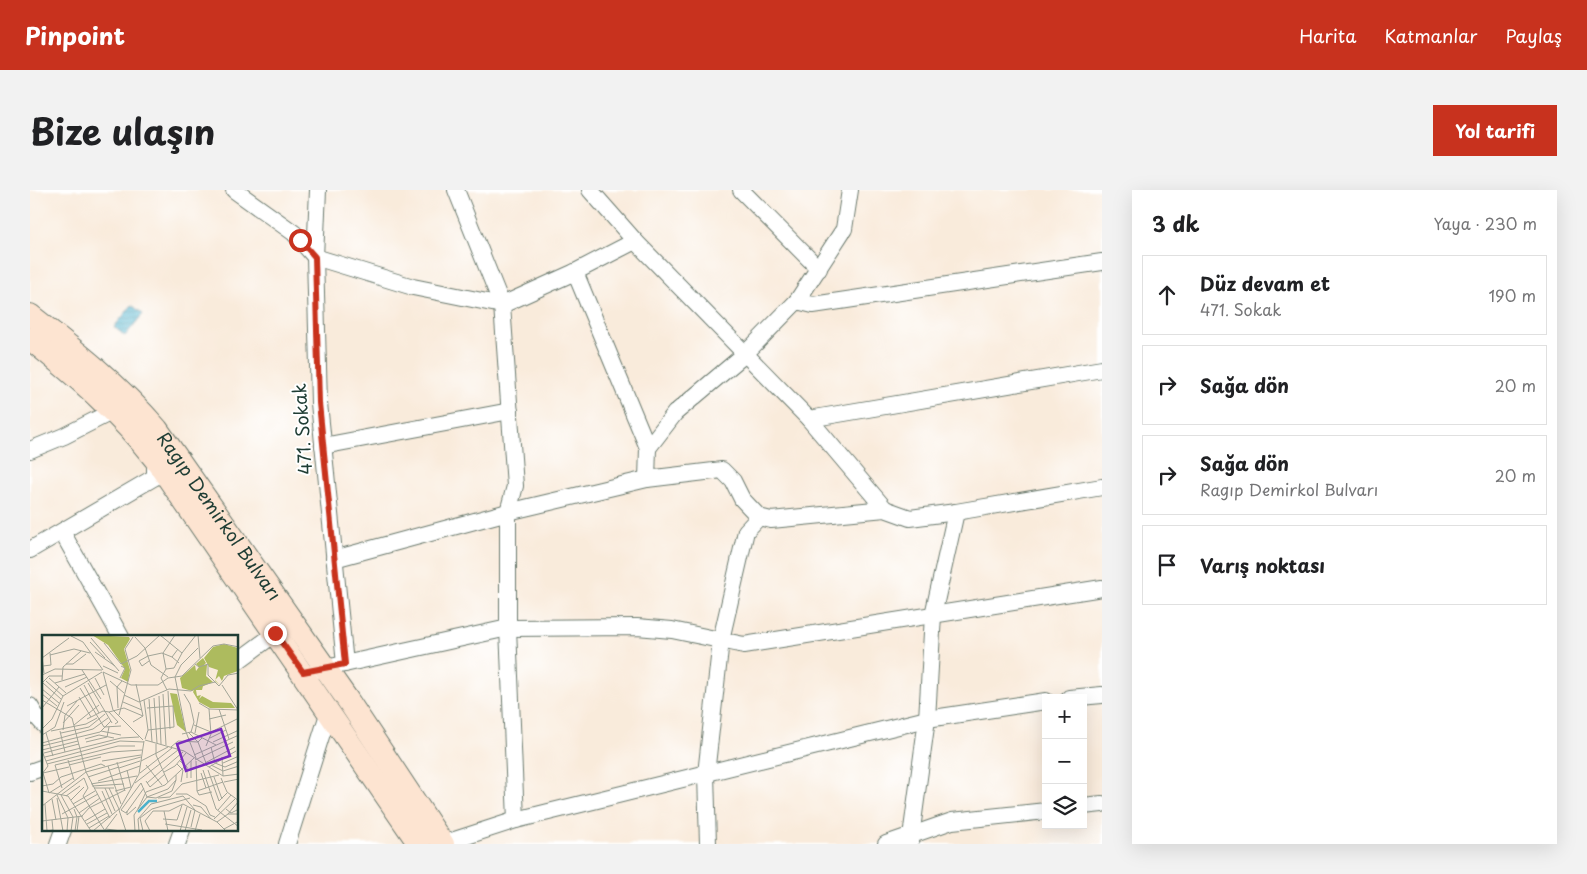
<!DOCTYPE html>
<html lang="tr">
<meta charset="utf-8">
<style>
body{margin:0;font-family:"Playpen Sans",sans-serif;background:#f2f2f2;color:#202124}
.controls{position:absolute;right:15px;bottom:15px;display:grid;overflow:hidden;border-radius:0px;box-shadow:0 5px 20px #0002}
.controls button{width:45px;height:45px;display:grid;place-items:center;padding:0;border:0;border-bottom:1px solid #e0e0e0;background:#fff;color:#202124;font:25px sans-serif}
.stop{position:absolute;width:15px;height:15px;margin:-11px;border:4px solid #c8321e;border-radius:50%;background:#fff}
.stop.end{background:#c8321e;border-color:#fff;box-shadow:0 1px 5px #0008}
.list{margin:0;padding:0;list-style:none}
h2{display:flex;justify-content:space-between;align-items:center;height:65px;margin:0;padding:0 20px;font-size:21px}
h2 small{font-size:16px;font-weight:400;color:#757577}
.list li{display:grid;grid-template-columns:32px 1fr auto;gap:15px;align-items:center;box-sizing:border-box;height:80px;margin:0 10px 10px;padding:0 10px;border:1px solid #e0e0e0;border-radius:0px}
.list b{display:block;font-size:19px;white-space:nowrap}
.list p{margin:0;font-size:16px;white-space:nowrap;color:#757577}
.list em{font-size:16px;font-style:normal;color:#757577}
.icon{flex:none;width:28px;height:28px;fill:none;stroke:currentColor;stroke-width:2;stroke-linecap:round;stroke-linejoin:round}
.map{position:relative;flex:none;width:1072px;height:654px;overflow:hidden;border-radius:0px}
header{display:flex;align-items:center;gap:30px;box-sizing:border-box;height:70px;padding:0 25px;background:#c8321e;color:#fff}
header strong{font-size:24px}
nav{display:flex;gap:28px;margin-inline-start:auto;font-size:18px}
.intro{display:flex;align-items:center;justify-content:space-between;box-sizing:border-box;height:120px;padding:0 30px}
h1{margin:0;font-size:35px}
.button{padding:12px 22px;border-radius:0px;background:#c8321e;color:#fff;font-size:18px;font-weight:700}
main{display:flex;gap:30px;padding:0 30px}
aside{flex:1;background:#fff;border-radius:0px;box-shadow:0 5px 20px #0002}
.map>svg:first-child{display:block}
.water{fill:url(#water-rules);stroke:#367780}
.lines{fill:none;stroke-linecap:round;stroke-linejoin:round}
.street-casing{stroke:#6b7a6e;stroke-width:18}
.secondary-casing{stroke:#6b7a6e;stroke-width:24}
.street{stroke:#fff;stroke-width:16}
.secondary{stroke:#fde4d1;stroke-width:22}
.route{stroke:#c8321e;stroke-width:6}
.labels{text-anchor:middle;stroke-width:4;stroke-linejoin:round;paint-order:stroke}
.street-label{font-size:18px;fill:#1f3d34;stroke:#fff}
.inset-river{fill:none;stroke:#4cb1cb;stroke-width:2.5}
.inset-road{fill:none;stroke:#a2a598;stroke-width:1}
.view{fill:#7b2cbf;fill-opacity:0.15;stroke:#7b2cbf;stroke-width:2.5}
.inset-edge{fill:none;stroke:#1f3d34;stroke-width:2.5}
</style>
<header>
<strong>Pinpoint</strong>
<nav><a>Harita</a><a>Katmanlar</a><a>Paylaş</a></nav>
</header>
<div class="intro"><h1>Bize ulaşın</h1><a class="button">Yol tarifi</a></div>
<main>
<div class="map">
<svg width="1072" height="654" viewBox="0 0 1072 654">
<defs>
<pattern id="water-rules" width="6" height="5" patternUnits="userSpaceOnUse" patternTransform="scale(1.25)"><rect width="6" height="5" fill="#4cb1cb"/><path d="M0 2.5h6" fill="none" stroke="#3f91a6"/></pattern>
</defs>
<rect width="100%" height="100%" fill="#fff"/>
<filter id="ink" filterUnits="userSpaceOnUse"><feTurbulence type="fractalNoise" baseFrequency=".02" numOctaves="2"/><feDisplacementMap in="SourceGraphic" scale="10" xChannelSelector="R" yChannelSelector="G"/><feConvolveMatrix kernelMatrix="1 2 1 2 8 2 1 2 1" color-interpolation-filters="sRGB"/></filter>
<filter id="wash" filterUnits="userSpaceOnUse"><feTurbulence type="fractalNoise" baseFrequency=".0096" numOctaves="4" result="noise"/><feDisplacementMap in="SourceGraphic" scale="20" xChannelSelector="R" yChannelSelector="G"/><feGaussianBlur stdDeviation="1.12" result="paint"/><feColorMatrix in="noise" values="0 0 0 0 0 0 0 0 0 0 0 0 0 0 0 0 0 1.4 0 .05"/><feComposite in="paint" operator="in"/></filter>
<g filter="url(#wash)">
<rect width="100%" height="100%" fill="#f9ebdb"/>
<!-- water -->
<path class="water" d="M 102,115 L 113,124 L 95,146 L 84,137 Z"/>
</g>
<g filter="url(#ink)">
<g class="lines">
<defs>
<g id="street">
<path d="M 204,0 L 264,43 L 285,67 L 383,97 L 472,115 L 545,82 L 605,51"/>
<path d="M 288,0 L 285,67 L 289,213 L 315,474"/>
<path d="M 426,0 L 472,115 L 485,296 L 478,322 L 478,438 L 486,630"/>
<path d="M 560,0 L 605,51 L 779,229 L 855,319"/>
<path d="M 711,0 L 789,79"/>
<path d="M 545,82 L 618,258 L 617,289"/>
<path d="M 767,111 L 783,115 L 1072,72"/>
<path d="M 779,229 L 1072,179"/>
<path d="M 293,256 L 480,221"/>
<path d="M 618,258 L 645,223 L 715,164 L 767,111 L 814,39 L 820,0"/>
<path d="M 0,260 L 34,246 L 83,221"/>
<path d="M 32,342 L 91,447"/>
<path d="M 0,360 L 125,287 L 125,269"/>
<path d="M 304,369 L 478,322 L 617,289 L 692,280 L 703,291 L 712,309 L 729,327 L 741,330 L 855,319 L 880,328 L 926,322 L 1072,297"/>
<path d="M 208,471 L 254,437"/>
<path d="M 287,480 L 478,438 L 607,437 L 642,440 L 714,455 L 1072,398"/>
<path d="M 1039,508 L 1072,505"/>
<path d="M 0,516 L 6,526 L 14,535"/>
<path d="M 0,582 L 14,577"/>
<path d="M 1053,616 L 1072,614"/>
<path d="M 28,654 L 33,640"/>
<path d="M 147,654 L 152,640"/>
<path d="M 257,654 L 299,521"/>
<path d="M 412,654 L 486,630 L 897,529 L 1016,511"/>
<path d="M 678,654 L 676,584 L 691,450 L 716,341 L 729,327"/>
<path d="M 856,654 L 922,631 L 1016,621"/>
<path d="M 880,654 L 897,529 L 903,425 L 926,322"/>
</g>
<g id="secondary">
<path id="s1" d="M 0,125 C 45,160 89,195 127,239 L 317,509 L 413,654"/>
<path d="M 0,149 C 46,186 89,223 125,269 L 389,654"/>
</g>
</defs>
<!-- street casing -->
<use href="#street" class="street-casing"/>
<!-- secondary casing -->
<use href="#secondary" class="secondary-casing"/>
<!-- street -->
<use href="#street" class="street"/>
<!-- secondary -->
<use href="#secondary" class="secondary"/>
</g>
</g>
<g class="lines" filter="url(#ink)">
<!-- route -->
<path class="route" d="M 245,443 L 273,482 L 315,474 L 289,213 L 285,67 L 270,50"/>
</g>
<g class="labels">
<!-- street labels -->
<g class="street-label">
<text transform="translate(273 239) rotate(-94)" y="6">471. Sokak</text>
<text dy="6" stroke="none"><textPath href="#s1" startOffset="278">Ragıp Demirkol Bulvarı</textPath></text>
</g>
</g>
<!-- overview -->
<g transform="translate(12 445)">
<rect width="196" height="196" fill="#f9ebdb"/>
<path d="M 50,0 L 87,2 L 88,4 L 82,14 L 88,35 L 86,47 L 79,43 L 83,34 L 66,10 ZM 182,9 L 196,13 L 196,36 L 182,41 L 180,46 L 177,41 L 173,45 L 178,50 L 173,46 L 176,35 L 167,32 L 162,23 L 171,12 ZM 161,23 L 164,28 L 162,30 L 165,30 L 164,41 L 171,47 L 150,56 L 140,53 L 138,43 L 153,30 L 154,36 L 157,32 L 154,29 ZM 161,51 L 160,55 L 154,55 L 155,61 L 159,60 L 157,64 L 160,61 L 171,67 L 189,68 L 193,73 L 168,73 L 157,67 L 151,57 L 152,55 Z" fill="#adbb5e"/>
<path d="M 128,58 L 135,59 L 144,97 L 135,90 Z" fill="#adbb5e"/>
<path class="inset-river" d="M 96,177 L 107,166 L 115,166"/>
<path class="inset-road" d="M 118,0 L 140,18M 156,0 L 158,23M 29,1 L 41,7 L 61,35M 93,2 L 103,13 L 109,30 L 126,42M 49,3 L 77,36M 48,7 L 63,23M 62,8 L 79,29 L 95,21 L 118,0M 136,14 L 130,22 L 137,28M 53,17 L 73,31M 140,18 L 154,0M 8,20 L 32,14 L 48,18M 0,22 L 2,38M 0,23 L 27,3M 107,26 L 100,31 L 97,26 L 106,21 L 120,18 L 130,22M 24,29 L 31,29 L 44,19M 153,29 L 157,32 L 166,29 L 166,40 L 177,51 L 186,40 L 197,38M 1,31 L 9,30 L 8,18M 61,31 L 76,38M 124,34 L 121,18 L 133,0M 40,35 L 59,64M 61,37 L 89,50 L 116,50 L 126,43 L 140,41 L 171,11 L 182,9 L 197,12M 61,37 L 71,75 L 101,105M 0,40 L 13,34 L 60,35M 7,43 L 24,58M 53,43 L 62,60M 78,43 L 83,33 L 79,31M 20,45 L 21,32 L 39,16M 4,46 L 21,61M 68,46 L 82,58M 0,48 L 7,41 L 20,41M 1,48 L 19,64M 13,48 L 43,39M 46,48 L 70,88M 94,49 L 101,81M 42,50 L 57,78M 180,50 L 196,75M 23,52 L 45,42M 38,53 L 62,92 L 79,91M 0,54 L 17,68M 125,55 L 119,43 L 124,34 L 132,33 L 140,18M 126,56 L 128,94M 0,59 L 15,71M 121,59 L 124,110M 142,59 L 148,69 L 152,87 L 149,97M 82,60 L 97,67 L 127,54 L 149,56 L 157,51 L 173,47M 117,61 L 119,109M 37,62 L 49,82M 112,63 L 115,108M 107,64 L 110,107M 0,65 L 30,83 L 44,137 L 68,183M 102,65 L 106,95 L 103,104M 81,67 L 100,75M 157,68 L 167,74 L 197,75M 25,71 L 64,50M 0,73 L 17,52M 76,73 L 75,52 L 80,46M 105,73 L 131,71 L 132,92 L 106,95M 177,74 L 187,104M 67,77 L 82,73 L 101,81 L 91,87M 77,80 L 89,35 L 83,14 L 91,2M 45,84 L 61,76 L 67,77 L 76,87 L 73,89M 167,84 L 184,80M 21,88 L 37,70M 32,90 L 57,70M 152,90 L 169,97 L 197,83M 0,94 L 10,84 L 21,61 L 60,37M 21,95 L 23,80 L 35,66M 9,96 L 44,89 L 55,83M 18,96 L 23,117M 59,96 L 79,100M 146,97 L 156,107 L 164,128M 4,98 L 11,121M 19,98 L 47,92 L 63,79M 153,98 L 157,77M 140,99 L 149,97 L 174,110M 0,100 L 13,92 L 22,67M 168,103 L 184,95M 43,104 L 57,100 L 72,103M 103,105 L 142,116 L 181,141M 44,107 L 65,102 L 67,92M 171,107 L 197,95M 0,108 L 51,94 L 66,83M 114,109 L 114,120 L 126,147M 0,111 L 58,97 L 69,86M 164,111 L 169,99 L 167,74M 129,112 L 136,106 L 156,107 L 160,103M 169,112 L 173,128 L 183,132 L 197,126M 0,115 L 36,106M 0,116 L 6,131 L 0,139M 2,118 L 37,109M 152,120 L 197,100M 3,122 L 79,103 L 97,102M 180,122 L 181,141M 154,123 L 144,97 L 133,42 L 139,30 L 156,13M 26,125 L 32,145M 153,125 L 191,107M 4,126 L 78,106 L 102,107M 60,126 L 99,120M 99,126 L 126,112M 138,126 L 145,132 L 145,143M 149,126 L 149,143M 154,126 L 155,156 L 181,147M 75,127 L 83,156M 163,128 L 193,112M 181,128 L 197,121M 5,129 L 76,111 L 93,111M 135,129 L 141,135 L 139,147M 13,130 L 69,117 L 100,115M 13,130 L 20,153M 27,130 L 59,122M 104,130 L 120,150M 169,130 L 181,136 L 197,131M 66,131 L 79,169M 167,132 L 194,116M 77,133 L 98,126M 85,135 L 89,152M 161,135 L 174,174 L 197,192M 166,135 L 177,166 L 185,158M 122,137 L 133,131 L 144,118M 1,138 L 7,158 L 31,143M 1,138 L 27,132M 98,138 L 130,113M 159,138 L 164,153M 181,141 L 197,139M 46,142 L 77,132M 172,142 L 180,164M 42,143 L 46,153 L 41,161 L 63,196M 179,143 L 185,157 L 197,166M 56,146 L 98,131M 104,146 L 108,152 L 123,139M 182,147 L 197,144M 93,148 L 136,115M 105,148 L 141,117M 49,149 L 95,141M 0,151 L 11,149 L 19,142 L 59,129 L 63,131M 50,151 L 82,149M 52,153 L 72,153M 63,153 L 73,176M 67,153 L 77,174M 0,156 L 26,161 L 49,196M 60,156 L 70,179M 73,156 L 89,152M 155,156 L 157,160 L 170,157M 134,159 L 145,159 L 164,171 L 168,180 L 173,182M 15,160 L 26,183 L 25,196M 24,161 L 38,151M 15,163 L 21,196M 116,163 L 128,162 L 140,149 L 177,140M 10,164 L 14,185M 29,165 L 42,152M 3,169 L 5,196 L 11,195 L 10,185M 31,169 L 53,156M 151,170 L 159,172 L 169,184M 0,171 L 44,137 L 99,122M 32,174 L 35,182 L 33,196M 96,174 L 104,157 L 123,150 L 152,123M 184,174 L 189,178 L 197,174M 79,175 L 99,148 L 105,162 L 114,163 L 130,156 L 134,145M 79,175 L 84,178 L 102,153M 176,175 L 189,160M 85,176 L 85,180 L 94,172M 122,176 L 126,196M 37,178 L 58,163M 20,179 L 56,159M 186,179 L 197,166M 40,181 L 47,173 L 83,155M 121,184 L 135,185 L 140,170M 172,184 L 193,164M 0,186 L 41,181M 43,186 L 63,174M 175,187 L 186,179 L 197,179M 45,189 L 65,178M 123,189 L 160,195M 47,193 L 67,181M 64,194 L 79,196M 182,194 L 197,186M 63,195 L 75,179M 29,196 L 31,182 L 19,160 L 42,143M 35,196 L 37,181M 51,196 L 77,174M 84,196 L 77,175 L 97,139 L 102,106M 93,196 L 92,180 L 96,174 L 105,162 L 126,154 L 134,145 L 134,140M 97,196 L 96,184 L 109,169 L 141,161 L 153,175 L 149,192M 101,196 L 98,183 L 110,174 L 148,163M 108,196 L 103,186 L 111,176 L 127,176 L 141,169 L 175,187 L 184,196M 138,196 L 145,172M 143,196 L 149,175M 153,196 L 158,179"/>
<path class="view" d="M 179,94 L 188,121 L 144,136 L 135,109 Z"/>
<rect width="196" height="196" class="inset-edge"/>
</g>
</svg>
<div class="controls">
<button>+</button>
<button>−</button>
<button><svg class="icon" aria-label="layers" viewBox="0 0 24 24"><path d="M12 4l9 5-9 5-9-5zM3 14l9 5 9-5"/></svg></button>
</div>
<div class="stop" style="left:270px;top:50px"></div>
<div class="stop end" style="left:245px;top:443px"></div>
</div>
<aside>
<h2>3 dk<small>Yaya · 230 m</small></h2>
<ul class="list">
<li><svg class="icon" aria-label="ahead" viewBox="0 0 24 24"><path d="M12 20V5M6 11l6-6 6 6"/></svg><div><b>Düz devam et</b><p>471. Sokak</p></div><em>190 m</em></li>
<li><svg class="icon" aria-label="right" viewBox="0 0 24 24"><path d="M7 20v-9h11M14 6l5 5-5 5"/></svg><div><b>Sağa dön</b></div><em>20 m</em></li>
<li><svg class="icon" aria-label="right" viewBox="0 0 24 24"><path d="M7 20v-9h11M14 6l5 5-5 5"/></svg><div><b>Sağa dön</b><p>Ragıp Demirkol Bulvarı</p></div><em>20 m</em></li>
<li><svg class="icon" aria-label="arrive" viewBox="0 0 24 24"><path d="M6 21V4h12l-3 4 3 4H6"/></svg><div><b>Varış noktası</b></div></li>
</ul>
</aside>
</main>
